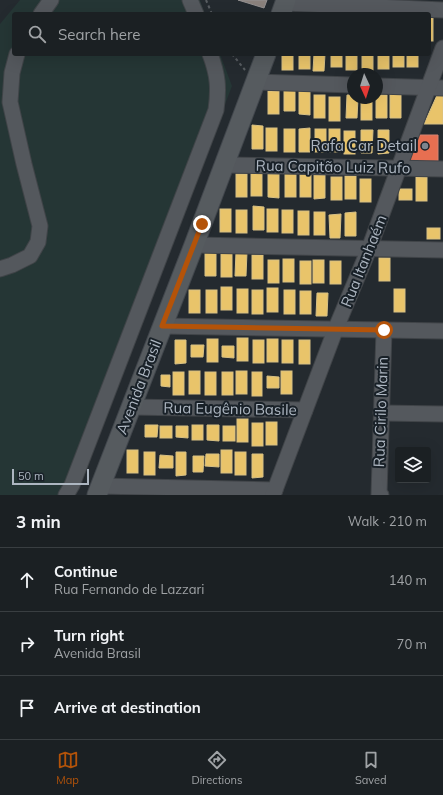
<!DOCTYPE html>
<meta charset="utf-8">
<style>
body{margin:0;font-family:Mulish,sans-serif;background:#24282b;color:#f1f3f6}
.controls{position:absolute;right:12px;bottom:12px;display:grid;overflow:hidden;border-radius:4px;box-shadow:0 4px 16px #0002}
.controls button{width:36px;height:36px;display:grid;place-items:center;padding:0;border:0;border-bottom:1px solid #393e41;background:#1b2023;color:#f1f3f6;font:20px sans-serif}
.compass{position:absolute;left:347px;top:68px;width:36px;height:36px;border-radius:50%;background:#1b2023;box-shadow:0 4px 16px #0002;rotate:176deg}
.scale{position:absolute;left:12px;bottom:10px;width:77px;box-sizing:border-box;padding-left:4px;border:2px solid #adb6c1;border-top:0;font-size:11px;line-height:14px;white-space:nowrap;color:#adb6c1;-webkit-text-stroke:3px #192128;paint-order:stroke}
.stop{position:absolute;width:12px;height:12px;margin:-9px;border:3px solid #b45309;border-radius:50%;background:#fff}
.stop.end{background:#b45309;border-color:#fff;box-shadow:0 1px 4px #0008}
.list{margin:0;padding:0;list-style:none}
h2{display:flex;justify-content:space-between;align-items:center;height:52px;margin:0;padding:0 16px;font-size:17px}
h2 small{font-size:13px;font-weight:400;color:#a0a3a6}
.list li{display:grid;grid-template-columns:26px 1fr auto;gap:12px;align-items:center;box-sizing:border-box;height:64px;padding:0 16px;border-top:1px solid #393e41}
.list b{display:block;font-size:15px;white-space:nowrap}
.list p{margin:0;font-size:13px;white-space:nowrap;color:#a0a3a6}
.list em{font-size:13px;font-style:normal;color:#a0a3a6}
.icon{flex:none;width:22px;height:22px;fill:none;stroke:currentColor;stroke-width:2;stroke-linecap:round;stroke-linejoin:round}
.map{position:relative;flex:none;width:443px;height:495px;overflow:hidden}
.search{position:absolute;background:#1b2023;box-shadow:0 4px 16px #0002;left:12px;right:12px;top:12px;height:44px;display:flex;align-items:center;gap:10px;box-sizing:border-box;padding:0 14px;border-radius:4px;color:#a0a3a6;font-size:15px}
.sheet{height:244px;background:#1b2023}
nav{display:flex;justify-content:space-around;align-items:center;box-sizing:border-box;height:56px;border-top:1px solid #393e41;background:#1b2023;font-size:11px;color:#a0a3a6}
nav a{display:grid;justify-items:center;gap:2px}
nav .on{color:#b45309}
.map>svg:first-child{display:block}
.green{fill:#253635}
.homes{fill:#e9c46a;stroke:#d7c084}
.shops{fill:#e76f51;stroke:#d68473}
.industry{fill:#8a817c;stroke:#949191}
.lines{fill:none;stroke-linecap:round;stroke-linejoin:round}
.minor-casing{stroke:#404448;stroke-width:17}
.major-casing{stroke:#41464c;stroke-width:21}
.path{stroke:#585d61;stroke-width:2;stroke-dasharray:3 3;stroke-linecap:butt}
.minor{stroke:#54585d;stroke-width:15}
.major{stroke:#565b5f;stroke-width:19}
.route{stroke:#b45309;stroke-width:5}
.poi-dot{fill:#7d858e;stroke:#192128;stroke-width:1.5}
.labels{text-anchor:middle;stroke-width:4;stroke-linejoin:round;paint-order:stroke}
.poi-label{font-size:15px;fill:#adb6c1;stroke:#192128;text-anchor:end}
.street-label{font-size:15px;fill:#adb6c1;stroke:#192128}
</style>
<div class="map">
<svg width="443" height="495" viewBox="0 0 443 495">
<rect width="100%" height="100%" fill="#242a2f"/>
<!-- green -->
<path class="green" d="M 20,0 L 200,0 L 205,14 L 14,14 L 14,54 L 220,54 L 232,86 L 76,495 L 0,495 L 0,24 Z"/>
<!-- homes -->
<g class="homes">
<rect x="314" y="9" width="12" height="5"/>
<rect x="429" y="18" width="4" height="23"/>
<rect x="282" y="54" width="11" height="16"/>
<rect x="299" y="54" width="11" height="15"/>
<path d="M 314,54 L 325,54 L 324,71 L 313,71 Z"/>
<rect x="331" y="54" width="11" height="13"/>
<rect x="346" y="54" width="11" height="16"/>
<rect x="362" y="54" width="11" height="17"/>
<rect x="378" y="54" width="11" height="15"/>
<rect x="393" y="54" width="11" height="13"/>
<rect x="407" y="54" width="11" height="13"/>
<path d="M 284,87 L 295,88 L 295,111 L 284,111 Z"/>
<rect x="268" y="91" width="11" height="23"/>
<path d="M 299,91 L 310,91 L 310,115 L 299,114 Z"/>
<path d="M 438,93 L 443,93 L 443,124 L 424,124 Z"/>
<path d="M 390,94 L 401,95 L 401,118 L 390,118 Z"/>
<rect x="314" y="95" width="11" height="23"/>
<path d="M 347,95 L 353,95 L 353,98 L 358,98 L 357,118 L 346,118 Z"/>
<path d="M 377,95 L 387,95 L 387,118 L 376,118 L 376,98 L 377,98 Z"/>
<rect x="329" y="97" width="11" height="24"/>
<rect x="361" y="98" width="11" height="22"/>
<path d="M 252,125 L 263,126 L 263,149 L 252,149 Z"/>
<rect x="266" y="128" width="11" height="23"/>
<path d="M 310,128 L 310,152 L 299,152 L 299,129 Z"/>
<rect x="284" y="129" width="11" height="23"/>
<rect x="315" y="129" width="11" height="23"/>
<rect x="329" y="129" width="11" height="23"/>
<path d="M 361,130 L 373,130 L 372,153 L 361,153 Z"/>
<path d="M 378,130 L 389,130 L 389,153 L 378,154 Z"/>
<rect x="344" y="131" width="11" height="23"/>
<rect x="251" y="173" width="11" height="23"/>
<rect x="285" y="173" width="11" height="24"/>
<rect x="300" y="173" width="11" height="24"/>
<rect x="236" y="174" width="11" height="23"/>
<path d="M 268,174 L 279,174 L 279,198 L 268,197 Z"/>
<path d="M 314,175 L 325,175 L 325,198 L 314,199 Z"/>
<rect x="345" y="176" width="11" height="23"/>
<rect x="331" y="177" width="11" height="23"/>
<rect x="416" y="177" width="11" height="24"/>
<rect x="360" y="179" width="11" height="23"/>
<rect x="399" y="189" width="13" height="11"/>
<path d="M 253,206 L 264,207 L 264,230 L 253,230 Z"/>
<rect x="220" y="209" width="11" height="23"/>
<rect x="267" y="209" width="11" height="23"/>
<rect x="236" y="210" width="11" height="23"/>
<rect x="282" y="210" width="11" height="23"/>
<rect x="298" y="211" width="11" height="24"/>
<rect x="314" y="212" width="11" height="23"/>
<path d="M 356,212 L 356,236 L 345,236 L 345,213 Z"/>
<path d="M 341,214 L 340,238 L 330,238 L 329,215 Z"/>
<rect x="427" y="228" width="13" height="11"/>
<path d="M 205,252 L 216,253 L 216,276 L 205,276 Z"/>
<path d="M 236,252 L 247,252 L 246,276 L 235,276 Z"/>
<rect x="221" y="253" width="11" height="24"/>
<rect x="252" y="255" width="11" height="24"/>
<rect x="379" y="258" width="11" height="23"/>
<rect x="283" y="259" width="11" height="23"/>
<rect x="268" y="260" width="11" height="23"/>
<rect x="313" y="260" width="11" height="23"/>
<rect x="300" y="261" width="11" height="23"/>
<rect x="330" y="261" width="11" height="23"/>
<rect x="221" y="287" width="11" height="23"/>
<rect x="267" y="288" width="11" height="24"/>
<rect x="237" y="289" width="11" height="24"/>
<rect x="394" y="289" width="11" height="23"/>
<rect x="189" y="290" width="11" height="23"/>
<rect x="206" y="290" width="11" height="23"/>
<rect x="252" y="290" width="11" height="24"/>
<rect x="284" y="290" width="11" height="24"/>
<rect x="300" y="291" width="11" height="23"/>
<path d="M 317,293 L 328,293 L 327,316 L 316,316 Z"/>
<rect x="237" y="338" width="11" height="23"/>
<rect x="207" y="339" width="11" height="23"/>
<rect x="267" y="339" width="11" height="23"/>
<path d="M 175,340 L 186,340 L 186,363 L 175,364 Z"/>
<rect x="253" y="340" width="11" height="23"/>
<rect x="282" y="340" width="11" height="23"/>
<rect x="299" y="340" width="11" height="24"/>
<path d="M 191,345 L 204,345 L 203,357 L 191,357 Z"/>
<path d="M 222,346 L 234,346 L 234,358 L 222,357 Z"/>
<rect x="189" y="371" width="11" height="23"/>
<rect x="236" y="371" width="11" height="23"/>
<rect x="281" y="371" width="11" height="23"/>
<rect x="173" y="372" width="11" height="23"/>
<rect x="205" y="372" width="11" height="23"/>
<rect x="222" y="372" width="11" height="23"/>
<rect x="252" y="372" width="10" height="24"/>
<path d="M 161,375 L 170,375 L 170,387 L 161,386 Z"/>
<path d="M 267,376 L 279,377 L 279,388 L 267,388 Z"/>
<rect x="237" y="419" width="11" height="23"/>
<rect x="266" y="422" width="11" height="23"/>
<rect x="252" y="423" width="11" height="23"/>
<path d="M 145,425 L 158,425 L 157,437 L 145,437 Z"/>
<rect x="192" y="425" width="11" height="15"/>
<path d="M 207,425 L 219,425 L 219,441 L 207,440 Z"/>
<rect x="160" y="426" width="12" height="12"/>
<path d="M 176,426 L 188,426 L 188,438 L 176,437 Z"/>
<rect x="223" y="426" width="12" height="15"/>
<rect x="127" y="450" width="11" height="23"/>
<rect x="221" y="450" width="11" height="23"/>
<rect x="144" y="452" width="11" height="23"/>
<path d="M 176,452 L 186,452 L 186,475 L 176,476 Z"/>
<rect x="235" y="452" width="11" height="23"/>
<path d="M 206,454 L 219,454 L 219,467 L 205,466 Z"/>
<path d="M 252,454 L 263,454 L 263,477 L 252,478 Z"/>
<path d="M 160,455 L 173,456 L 173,468 L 159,468 Z"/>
<path d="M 193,456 L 204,456 L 203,472 L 193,472 Z"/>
</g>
<!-- shops -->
<path class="shops" d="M 415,135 L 438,135 L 438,161 L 408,163 Z"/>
<!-- industry -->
<path class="industry" d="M 238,0 L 267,0 L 264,8 Z"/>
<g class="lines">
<defs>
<g id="minor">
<path d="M 190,0 L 196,14"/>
<path d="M 285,3 L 443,10"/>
<path d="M 41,14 L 51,0"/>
<path d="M 255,82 L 353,85"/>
<path d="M 377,86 L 443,88"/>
<path d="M 224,165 L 443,169"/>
<path d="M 194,245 L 443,250"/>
<path d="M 0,269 L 12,265 L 30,256 L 38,242 L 40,226 L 24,164 L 10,102 L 12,73 L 17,54"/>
<path d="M 162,326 L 443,331"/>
<path d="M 131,407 L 305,410"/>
<path d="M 381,413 L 443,414"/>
<path d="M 100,486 L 275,490"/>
<path d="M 66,495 L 72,485 L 216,110 C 219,88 218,75 210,54"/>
<path d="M 273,495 L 336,328 L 369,249 L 443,48"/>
<path d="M 381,495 L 379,495 L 384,330"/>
</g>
<g id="major">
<path d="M 281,14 L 286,0"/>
<path d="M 97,495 L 194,245 L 266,54"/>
</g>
</defs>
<!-- minor casing -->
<use href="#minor" class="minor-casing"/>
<!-- major casing -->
<use href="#major" class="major-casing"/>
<!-- path -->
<g class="path">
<path d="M 206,0 L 212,14"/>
<path d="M 232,54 L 245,70"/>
</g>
<!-- minor -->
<use href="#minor" class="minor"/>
<!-- major -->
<use href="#major" class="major"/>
</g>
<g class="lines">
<!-- route -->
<path class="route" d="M 202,224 L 162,326 L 384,330"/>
</g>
<!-- markers -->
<circle class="poi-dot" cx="425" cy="146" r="4"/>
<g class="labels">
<!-- poi labels -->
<g class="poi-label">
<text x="417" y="151">Rafa Car Detail</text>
</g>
<!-- street labels -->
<g class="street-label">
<text transform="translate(333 167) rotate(1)" y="5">Rua Capitão Luiz Rufo</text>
<text transform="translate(364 261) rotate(-68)" y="5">Rua Itanhaém</text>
<text transform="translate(139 387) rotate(-69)" y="5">Avenida Brasil</text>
<text transform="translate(230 409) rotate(1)" y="5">Rua Eugênio Basile</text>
<text transform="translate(381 412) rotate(-88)" y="5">Rua Cirilo Marin</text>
</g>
</g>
</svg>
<div class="controls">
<button><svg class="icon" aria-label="layers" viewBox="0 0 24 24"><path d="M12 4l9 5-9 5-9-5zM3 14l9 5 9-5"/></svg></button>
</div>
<svg class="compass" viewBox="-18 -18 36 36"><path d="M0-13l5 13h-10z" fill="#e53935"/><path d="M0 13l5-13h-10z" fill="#a0a3a6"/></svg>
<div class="scale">50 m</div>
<div class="stop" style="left:384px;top:330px"></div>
<div class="stop end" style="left:202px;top:224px"></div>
<div class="search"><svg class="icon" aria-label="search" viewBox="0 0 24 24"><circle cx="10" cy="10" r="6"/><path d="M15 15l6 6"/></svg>Search here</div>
</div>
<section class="sheet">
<h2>3 min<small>Walk · 210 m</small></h2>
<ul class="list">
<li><svg class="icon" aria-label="ahead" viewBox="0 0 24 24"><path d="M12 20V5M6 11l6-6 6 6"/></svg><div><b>Continue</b><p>Rua Fernando de Lazzari</p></div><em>140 m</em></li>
<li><svg class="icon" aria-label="right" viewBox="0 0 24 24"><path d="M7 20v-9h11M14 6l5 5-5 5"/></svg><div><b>Turn right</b><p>Avenida Brasil</p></div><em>70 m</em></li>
<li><svg class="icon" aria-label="arrive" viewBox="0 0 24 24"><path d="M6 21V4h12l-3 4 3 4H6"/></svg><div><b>Arrive at destination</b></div></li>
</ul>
</section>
<nav>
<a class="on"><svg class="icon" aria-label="map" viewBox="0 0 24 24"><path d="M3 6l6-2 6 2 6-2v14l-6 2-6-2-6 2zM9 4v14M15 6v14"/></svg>Map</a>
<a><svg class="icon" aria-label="directions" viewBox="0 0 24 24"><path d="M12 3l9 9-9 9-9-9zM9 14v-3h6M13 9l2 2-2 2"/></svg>Directions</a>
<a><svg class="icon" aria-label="saved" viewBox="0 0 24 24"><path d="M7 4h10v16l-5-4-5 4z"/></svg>Saved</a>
</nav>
